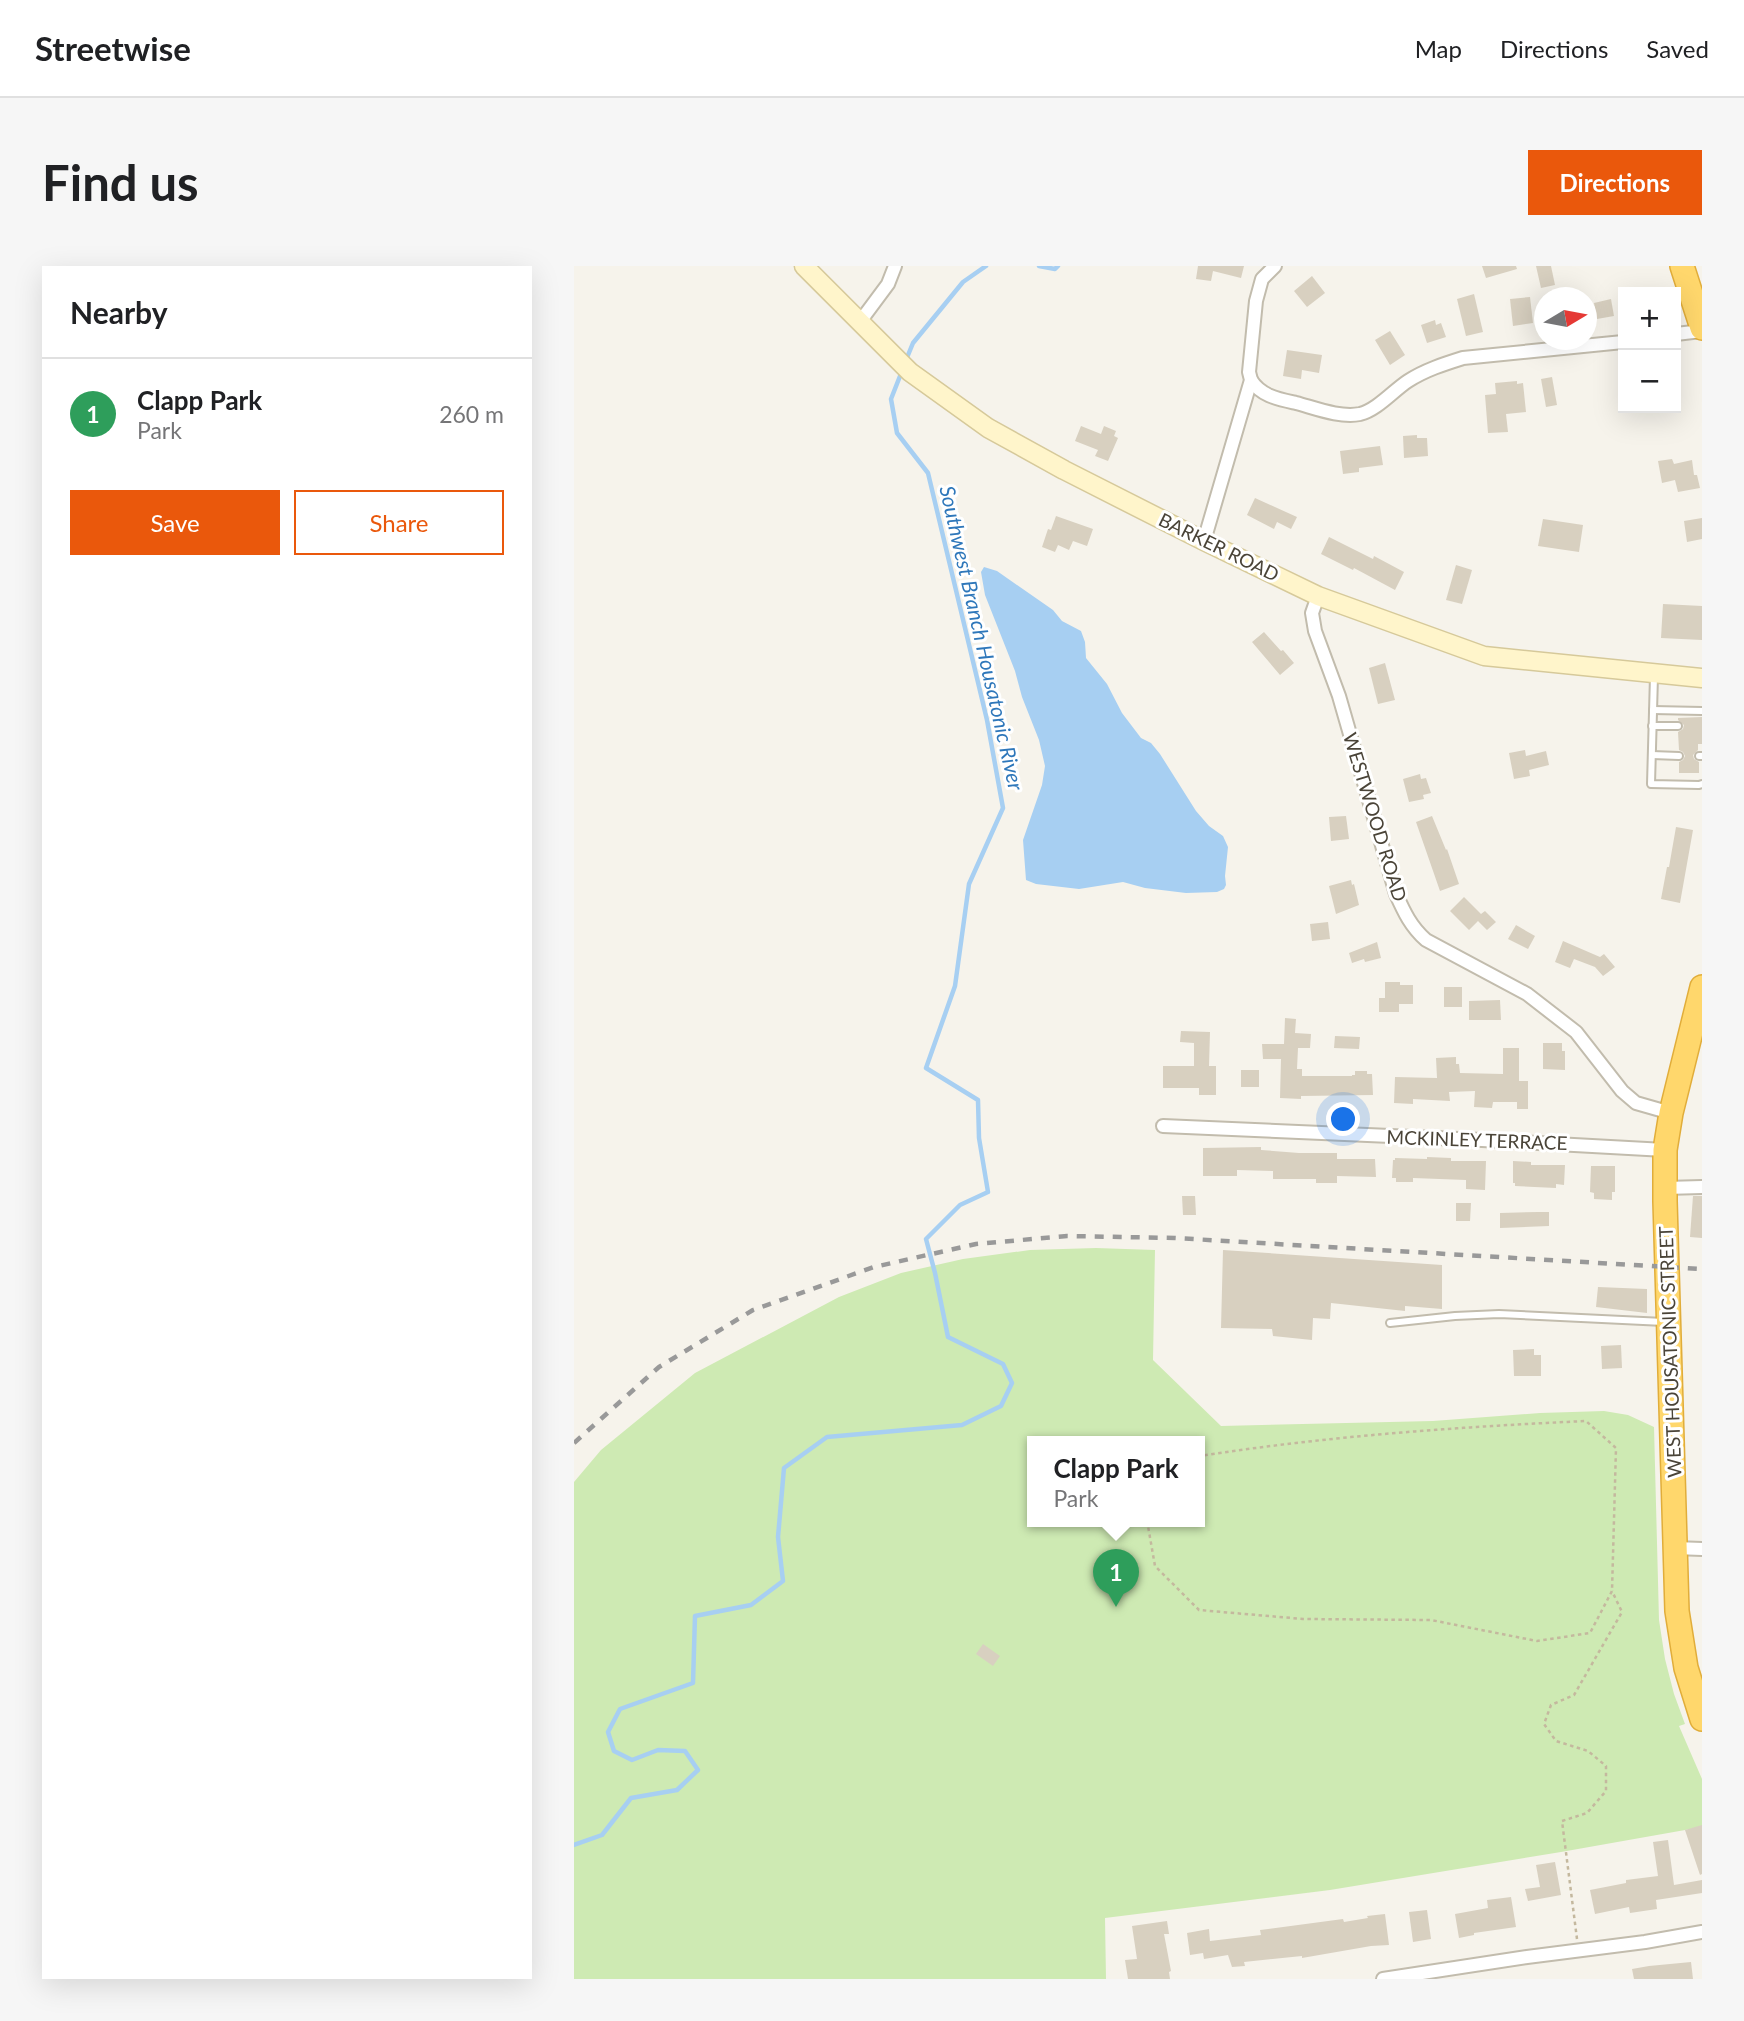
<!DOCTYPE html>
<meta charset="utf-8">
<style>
body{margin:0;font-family:Lato,sans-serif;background:#f6f6f6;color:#202124}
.controls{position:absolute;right:21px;top:21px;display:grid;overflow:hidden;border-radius:0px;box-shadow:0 7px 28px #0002}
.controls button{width:63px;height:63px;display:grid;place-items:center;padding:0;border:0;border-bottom:2px solid #e0e0e0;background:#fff;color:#202124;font:35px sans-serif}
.compass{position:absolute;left:960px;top:21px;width:63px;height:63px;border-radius:50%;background:#fff;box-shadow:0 7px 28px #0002;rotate:80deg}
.you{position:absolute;left:770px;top:854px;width:24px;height:24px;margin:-18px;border:5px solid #fff;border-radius:50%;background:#1a73e8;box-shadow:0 0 0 10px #1a73e833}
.badge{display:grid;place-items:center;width:46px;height:46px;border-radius:50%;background:#ea580c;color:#fff;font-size:23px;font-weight:700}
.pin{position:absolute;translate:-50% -58px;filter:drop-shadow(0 2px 4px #0008)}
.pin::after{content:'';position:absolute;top:37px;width:24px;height:21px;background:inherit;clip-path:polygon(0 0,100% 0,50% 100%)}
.popup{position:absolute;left:453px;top:1170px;width:178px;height:91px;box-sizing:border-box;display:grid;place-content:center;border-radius:0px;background:#fff;filter:drop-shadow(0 2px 5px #0005);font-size:23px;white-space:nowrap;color:#757577}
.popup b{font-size:26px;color:#202124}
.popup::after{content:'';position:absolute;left:50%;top:100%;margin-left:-14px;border:14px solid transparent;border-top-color:#fff}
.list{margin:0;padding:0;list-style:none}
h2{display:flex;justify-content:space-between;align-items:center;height:91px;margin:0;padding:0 28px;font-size:30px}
h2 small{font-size:23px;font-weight:400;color:#757577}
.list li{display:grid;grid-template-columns:46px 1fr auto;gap:21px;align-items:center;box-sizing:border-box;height:112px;padding:0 28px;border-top:2px solid #e0e0e0}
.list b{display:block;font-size:26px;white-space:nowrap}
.list p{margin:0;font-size:23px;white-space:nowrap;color:#757577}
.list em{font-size:23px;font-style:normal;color:#757577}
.actions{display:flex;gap:14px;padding:21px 28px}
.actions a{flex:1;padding:16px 0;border:2px solid #ea580c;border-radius:0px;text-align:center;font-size:24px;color:#ea580c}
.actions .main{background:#ea580c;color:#fff}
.map{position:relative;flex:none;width:1128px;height:1713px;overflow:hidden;border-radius:0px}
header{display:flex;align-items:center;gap:42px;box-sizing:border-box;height:98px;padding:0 35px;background:#fff;border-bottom:2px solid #e0e0e0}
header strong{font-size:33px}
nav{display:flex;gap:38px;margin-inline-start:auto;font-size:24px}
.intro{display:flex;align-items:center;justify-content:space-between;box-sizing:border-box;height:168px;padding:0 42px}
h1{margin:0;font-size:49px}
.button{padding:18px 32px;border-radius:0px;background:#ea580c;color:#fff;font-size:24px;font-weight:700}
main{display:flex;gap:42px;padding:0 42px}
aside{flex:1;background:#fff;border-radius:0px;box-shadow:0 7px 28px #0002}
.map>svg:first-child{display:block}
.green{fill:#ceeab3;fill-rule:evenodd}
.water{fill:#a7cff2}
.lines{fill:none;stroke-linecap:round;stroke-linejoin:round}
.stream{stroke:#a7cff2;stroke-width:4.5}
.building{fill:#d8d0c0}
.lane-casing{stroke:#c2bcad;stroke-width:10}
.street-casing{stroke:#c2bcad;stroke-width:16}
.secondary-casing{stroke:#d6c99a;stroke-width:21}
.highway-casing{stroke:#e1ad3a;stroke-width:26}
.path{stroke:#c4b89e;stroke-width:2.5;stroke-dasharray:3.5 3.5;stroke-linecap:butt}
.lane{stroke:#fff;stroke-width:6}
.street{stroke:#fff;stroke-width:12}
.secondary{stroke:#fff5cb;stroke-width:18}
.highway{stroke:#ffd76c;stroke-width:23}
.rail{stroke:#999;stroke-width:4.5;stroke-dasharray:9 9;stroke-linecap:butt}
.labels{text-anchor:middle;stroke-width:6;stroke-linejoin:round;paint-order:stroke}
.street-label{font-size:19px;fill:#4a4438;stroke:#fff}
.water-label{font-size:21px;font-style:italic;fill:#2e77ba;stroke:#fff}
</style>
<header>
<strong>Streetwise</strong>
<nav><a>Map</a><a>Directions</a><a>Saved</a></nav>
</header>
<div class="intro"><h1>Find us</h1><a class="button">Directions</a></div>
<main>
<aside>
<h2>Nearby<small></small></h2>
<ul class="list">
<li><span class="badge" style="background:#2e9e5b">1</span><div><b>Clapp Park</b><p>Park</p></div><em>260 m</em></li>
</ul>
<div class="actions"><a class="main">Save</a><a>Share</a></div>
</aside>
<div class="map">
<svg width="1128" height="1713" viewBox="0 0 1128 1713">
<rect width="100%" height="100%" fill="#f6f3eb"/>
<!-- green -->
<path class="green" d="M 522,982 L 581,984 L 579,1094 L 647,1160 L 859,1155 L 966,1147 L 1030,1145 L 1054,1149 L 1080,1161 L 1085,1354 L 1091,1393 L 1100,1428 L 1111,1458 L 1105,1460 L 1128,1513 L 1128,1561 L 987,1586 L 756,1624 L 531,1652 L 532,1713 L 0,1713 L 0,1216 L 27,1184 L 121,1107 L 265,1031 L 327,1007 L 389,993 L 456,984 ZM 458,1175 L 626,1175 L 626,1255 L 458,1255 Z"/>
<!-- water -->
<path class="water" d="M 410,301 L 423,305 L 479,344 L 488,355 L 507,365 L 511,376 L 512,392 L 533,418 L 548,447 L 567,472 L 577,477 L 586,488 L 622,545 L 635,560 L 649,570 L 654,581 L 651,610 L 652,619 L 650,623 L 643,626 L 612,627 L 571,622 L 549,616 L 505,623 L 462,618 L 452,614 L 449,574 L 468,519 L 471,500 L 465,474 L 448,431 L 441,405 L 411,329 L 407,306 Z"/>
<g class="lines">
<!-- stream -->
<g class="stream">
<path d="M 465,0 L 481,3 L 484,0"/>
<path d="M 332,94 L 339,77 L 389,16 L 412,0"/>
<path d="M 0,1579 L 28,1569 L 57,1532 L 103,1524 L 124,1504 L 111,1485 L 84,1484 L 58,1494 L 40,1485 L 34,1466 L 46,1443 L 119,1417 L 121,1350 L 177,1339 L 209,1315 L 204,1271 L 210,1202 L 253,1171 L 388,1159 L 427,1140 L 438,1117 L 429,1098 L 374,1071 L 361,1007 L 352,973 L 386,939 L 414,926 L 405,872 L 404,834 L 352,802 L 381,720 L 395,618 L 429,542 L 413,454 L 354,207 L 323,167 L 317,133 L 328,105"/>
</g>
</g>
<!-- building -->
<g class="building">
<path d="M 624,0 L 670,0 L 667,12 L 639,5 L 637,15 L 622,13 Z"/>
<path d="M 908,0 L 942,0 L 943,3 L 912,12 Z"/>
<path d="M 962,0 L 977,0 L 981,19 L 967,22 Z"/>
<path d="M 738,10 L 751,27 L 733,41 L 720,25 Z"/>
<path d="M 900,28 L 909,66 L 892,70 L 883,33 Z"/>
<path d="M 956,31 L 959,57 L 939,60 L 936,33 Z"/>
<path d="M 1037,33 L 1040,50 L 1023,53 L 1020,37 Z"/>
<path d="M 861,54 L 862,59 L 867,57 L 872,71 L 853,77 L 847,59 Z"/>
<path d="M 816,65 L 831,89 L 816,99 L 801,74 Z"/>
<path d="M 713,84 L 748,89 L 745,107 L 728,104 L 727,113 L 709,110 Z"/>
<path d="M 978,111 L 983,139 L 972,141 L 967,113 Z"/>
<path d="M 943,115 L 943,118 L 949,117 L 952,146 L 932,148 L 934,166 L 914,167 L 911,129 L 922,128 L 921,117 Z"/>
<path d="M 507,160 L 527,168 L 530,160 L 542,165 L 540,170 L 544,172 L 534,195 L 521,190 L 524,184 L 501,175 Z"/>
<path d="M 843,169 L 843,172 L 853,172 L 854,190 L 830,192 L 829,170 Z"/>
<path d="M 806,180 L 809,199 L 785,202 L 785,206 L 769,208 L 766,185 Z"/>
<path d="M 1098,193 L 1100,198 L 1118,194 L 1120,209 L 1123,209 L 1126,222 L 1104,226 L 1101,214 L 1088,217 L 1084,195 Z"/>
<path d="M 681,232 L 723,251 L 717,263 L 703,256 L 700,263 L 673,249 Z"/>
<path d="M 482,250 L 519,263 L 513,280 L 499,275 L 495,284 L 484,279 L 481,286 L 468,281 L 474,263 L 477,264 Z"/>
<path d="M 1128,252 L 1128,273 L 1113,276 L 1110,255 Z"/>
<path d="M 969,253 L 1009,259 L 1005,286 L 964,280 Z"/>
<path d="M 755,271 L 799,293 L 800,290 L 830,306 L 821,324 L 780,302 L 779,304 L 747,288 Z"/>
<path d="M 882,299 L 898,304 L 888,338 L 872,334 Z"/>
<path d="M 1089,338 L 1128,340 L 1128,374 L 1087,372 Z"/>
<path d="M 690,366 L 707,385 L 709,384 L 720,397 L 706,409 L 678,376 Z"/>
<path d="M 811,397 L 821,434 L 804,438 L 795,402 Z"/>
<path d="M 1128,451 L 1128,478 L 1124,478 L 1124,484 L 1119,489 L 1120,493 L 1125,496 L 1125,507 L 1105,507 L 1105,496 L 1109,494 L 1111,490 L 1109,486 L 1105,484 L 1104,466 L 1109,463 L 1110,459 L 1104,454 L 1104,452 Z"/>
<path d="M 951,484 L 952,490 L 972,485 L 975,499 L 955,504 L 956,510 L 940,513 L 935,487 Z"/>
<path d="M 846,508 L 847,513 L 852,512 L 857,527 L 849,529 L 850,533 L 835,536 L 829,513 Z"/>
<path d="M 772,550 L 775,573 L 757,575 L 755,551 Z"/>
<path d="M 858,550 L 872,584 L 873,583 L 885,618 L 866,625 L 842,556 Z"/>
<path d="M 1102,561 L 1119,564 L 1106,637 L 1087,633 L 1093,601 L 1095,601 Z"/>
<path d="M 777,614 L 778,619 L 780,618 L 785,639 L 762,648 L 755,620 Z"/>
<path d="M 890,631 L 907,648 L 911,645 L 922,656 L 913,664 L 904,655 L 895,664 L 876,645 Z"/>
<path d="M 754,656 L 756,673 L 738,675 L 736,658 Z"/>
<path d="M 942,659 L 961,670 L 954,683 L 934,673 Z"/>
<path d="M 989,675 L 1026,691 L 1030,688 L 1041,701 L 1029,710 L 1021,701 L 1000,693 L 996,702 L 981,696 Z"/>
<path d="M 803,676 L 807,692 L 791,696 L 790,693 L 778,697 L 775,687 Z"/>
<path d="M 811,716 L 826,716 L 826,719 L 839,719 L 839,738 L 825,738 L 825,746 L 805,746 L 805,732 L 811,732 Z"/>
<rect x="870" y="721" width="18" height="20"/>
<path d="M 926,734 L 927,754 L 895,754 L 895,735 Z"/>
<path d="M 711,752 L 722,753 L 721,767 L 737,768 L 736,782 L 724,782 L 723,803 L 728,803 L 728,810 L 778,810 L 778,809 L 781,809 L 781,805 L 793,805 L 793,808 L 798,808 L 799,829 L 727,830 L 727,833 L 706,832 L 707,793 L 689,793 L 688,778 L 710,778 Z"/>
<path d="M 607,765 L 636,766 L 635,800 L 642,800 L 642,829 L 625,829 L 625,822 L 589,822 L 589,800 L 620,800 L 620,777 L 606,776 Z"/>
<path d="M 761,770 L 786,771 L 785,783 L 760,782 Z"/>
<path d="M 969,777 L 988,777 L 988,785 L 991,785 L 991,804 L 969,803 Z"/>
<path d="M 929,782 L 945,782 L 945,815 L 954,815 L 954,843 L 943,843 L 943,836 L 919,836 L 918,842 L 900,841 L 901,825 L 875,826 L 876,835 L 839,833 L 839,838 L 820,837 L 821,811 L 863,812 L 862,792 L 882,791 L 882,798 L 885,798 L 886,807 L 929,808 Z"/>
<rect x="667" y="804" width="18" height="17"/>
<path d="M 687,881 L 687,884 L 725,887 L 763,887 L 763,893 L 801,893 L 802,911 L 763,910 L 763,917 L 742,917 L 742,913 L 699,913 L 699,905 L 663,904 L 663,910 L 629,910 L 629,882 Z"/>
<path d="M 853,891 L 877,892 L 877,895 L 912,895 L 911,924 L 892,923 L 892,914 L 839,912 L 839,916 L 822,916 L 822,912 L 818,912 L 819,894 L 821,894 L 821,892 L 853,893 Z"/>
<path d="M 939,895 L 957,896 L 957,899 L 991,899 L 990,919 L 982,918 L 982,922 L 941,920 L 941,917 L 939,917 Z"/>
<path d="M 1017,900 L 1041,900 L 1041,926 L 1038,926 L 1038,934 L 1020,933 L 1020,927 L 1016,926 Z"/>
<path d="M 608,930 L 621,930 L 622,949 L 609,949 Z"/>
<path d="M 1119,930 L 1128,930 L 1128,972 L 1116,971 Z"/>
<path d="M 882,937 L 897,937 L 896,955 L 882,955 Z"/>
<path d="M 964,946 L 975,946 L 975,960 L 926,962 L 926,947 Z"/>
<path d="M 649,984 L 868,999 L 868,1043 L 831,1040 L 831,1045 L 757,1037 L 756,1053 L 739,1052 L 738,1074 L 699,1070 L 698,1063 L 647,1062 Z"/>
<path d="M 1024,1021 L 1073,1023 L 1073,1047 L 1022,1041 Z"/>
<path d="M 1047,1079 L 1048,1102 L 1028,1103 L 1027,1080 Z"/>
<path d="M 960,1083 L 960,1089 L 967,1089 L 967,1110 L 940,1110 L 939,1084 Z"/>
<path d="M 409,1378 L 426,1390 L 419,1400 L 402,1388 Z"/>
<path d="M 1128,1559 L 1128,1608 L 1126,1609 L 1111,1564 Z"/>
<path d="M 1094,1574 L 1100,1619 L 1128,1614 L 1128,1627 L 1082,1634 L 1083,1643 L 1056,1647 L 1055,1641 L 1021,1648 L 1016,1624 L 1052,1617 L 1052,1614 L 1084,1610 L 1079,1576 Z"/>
<path d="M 981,1596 L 987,1629 L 954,1635 L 951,1623 L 966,1621 L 962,1599 Z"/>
<path d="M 937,1631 L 942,1661 L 900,1667 L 900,1669 L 885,1672 L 881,1648 L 914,1642 L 913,1634 Z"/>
<path d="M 853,1644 L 857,1673 L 839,1676 L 835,1646 Z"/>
<path d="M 811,1648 L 815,1679 L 797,1680 L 728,1692 L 728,1690 L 670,1696 L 671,1700 L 658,1701 L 654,1689 L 630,1693 L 629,1687 L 616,1689 L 613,1667 L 635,1663 L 636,1675 L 687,1669 L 686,1664 L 769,1653 L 770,1656 L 794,1652 L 793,1650 Z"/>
<path d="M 593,1655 L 595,1668 L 590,1668 L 597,1705 L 595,1706 L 596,1713 L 554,1713 L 551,1694 L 563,1693 L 558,1660 Z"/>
<path d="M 1117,1696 L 1119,1713 L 1060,1713 L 1058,1703 L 1075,1700 Z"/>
</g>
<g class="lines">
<defs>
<g id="lane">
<path d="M 1080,410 L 1077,518 L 1125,519 L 1128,518"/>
<path d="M 1079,444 L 1128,445"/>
<path d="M 1078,460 L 1104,460"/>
<path d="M 1078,489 L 1105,490"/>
<path d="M 1125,490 L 1128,490"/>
<path d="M 816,1057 L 881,1050 L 925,1048 L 1090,1056"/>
</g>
<g id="street">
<path d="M 285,57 L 314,18 L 321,0"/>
<path d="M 1102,68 L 1128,65"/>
<path d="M 677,114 C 687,130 704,133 722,137 C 741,142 766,152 786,148 C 803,144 820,124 834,115 C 851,104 870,98 889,92 L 1049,76"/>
<path d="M 630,275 L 677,114 L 675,106 L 682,35 L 688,13 L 701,0"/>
<path d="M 744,330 L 738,347 L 741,365 L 765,430 L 822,628 C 830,646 837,661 852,674 L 953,728 L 1002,766 L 1048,825 L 1062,837 L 1097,847"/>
<path d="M 589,860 L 908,874 L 1091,884"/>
<path d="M 1091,922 L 1128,921"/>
<path d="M 1101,1282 L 1128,1283"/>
<path d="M 809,1713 L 953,1691 L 1071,1676 L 1128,1666"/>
</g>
<path id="secondary" d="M 230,0 L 336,106 L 414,162 L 490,204 L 630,275 L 744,330 L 910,390 L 1128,412"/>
<g id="highway">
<path d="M 1108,0 L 1128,62"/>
<path d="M 1128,721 L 1097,847 L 1091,884 L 1091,935 L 1103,1345 L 1112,1402 L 1128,1453"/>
</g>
</defs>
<!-- lane casing -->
<use href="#lane" class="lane-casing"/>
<!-- street casing -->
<use href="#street" class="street-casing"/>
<!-- secondary casing -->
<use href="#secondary" class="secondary-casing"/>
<!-- highway casing -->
<use href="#highway" class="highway-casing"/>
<!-- path -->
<g class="path">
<path d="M 586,1174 L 586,1175"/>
<path d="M 576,1255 L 574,1260 L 581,1300 L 625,1344 L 729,1353 L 857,1354 L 963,1375 L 1016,1367 L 1038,1325 L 1042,1182 L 1012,1155 C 883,1161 754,1170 626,1190"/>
<path d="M 1003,1673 L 988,1555 L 1013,1547 L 1032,1525 L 1032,1500 L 1014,1485 L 982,1475 L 970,1458 L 977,1439 L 1000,1429 L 1048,1346 L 1038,1325"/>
</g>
<!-- lane -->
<use href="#lane" class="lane"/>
<!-- street -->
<use href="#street" class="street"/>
<!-- secondary -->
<use href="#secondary" class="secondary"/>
<!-- highway -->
<use href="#highway" class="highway"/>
<!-- rail -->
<path class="rail" d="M 0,1177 L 85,1101 L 179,1044 L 300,1001 L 402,978 L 493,970 L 601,972 L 1128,1003"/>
</g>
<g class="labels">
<!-- street labels -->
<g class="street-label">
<text transform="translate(645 281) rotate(26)" y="7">BARKER ROAD</text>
<text transform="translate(801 551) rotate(73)" y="7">WESTWOOD ROAD</text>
<text transform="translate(903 874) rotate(2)" y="7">MCKINLEY TERRACE</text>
<text transform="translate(1096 1086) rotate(-92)" y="7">WEST HOUSATONIC STREET</text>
</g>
<!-- water labels -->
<g class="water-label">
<text transform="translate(407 372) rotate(77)" y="7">Southwest Branch Housatonic River</text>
</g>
</g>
</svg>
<div class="controls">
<button>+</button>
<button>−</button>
</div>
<svg class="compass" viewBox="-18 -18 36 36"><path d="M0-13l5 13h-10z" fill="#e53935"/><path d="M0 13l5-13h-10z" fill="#757577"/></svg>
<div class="you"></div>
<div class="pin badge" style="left:542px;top:1341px;background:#2e9e5b">1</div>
<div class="popup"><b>Clapp Park</b>Park</div>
</div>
</main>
